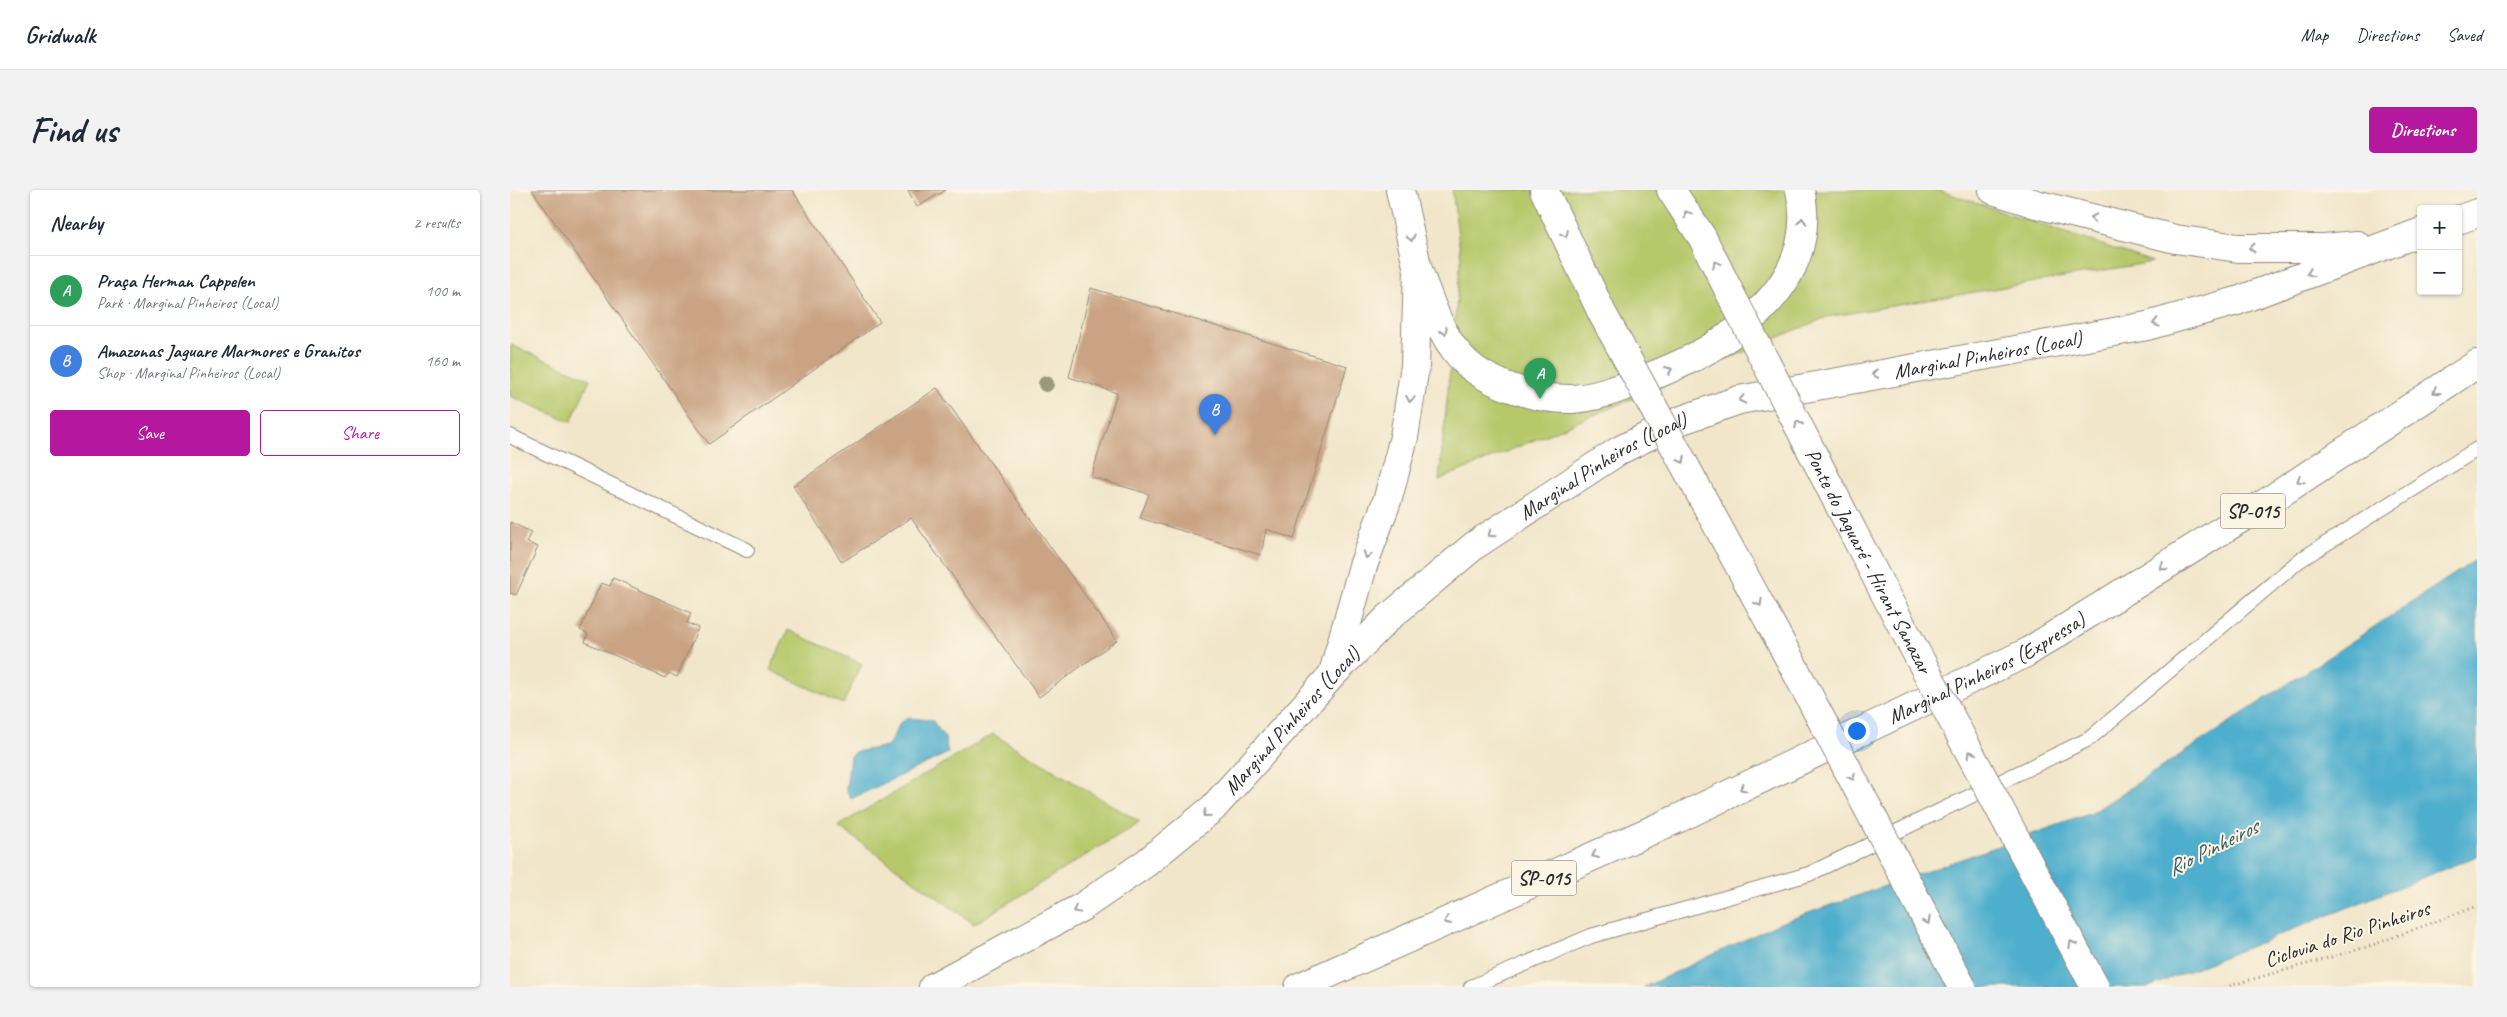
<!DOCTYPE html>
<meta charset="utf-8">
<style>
body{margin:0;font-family:Caveat,sans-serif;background:#f2f2f3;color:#1f2937}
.controls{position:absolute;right:15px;top:15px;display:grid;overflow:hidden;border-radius:5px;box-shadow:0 1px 4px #0004}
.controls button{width:45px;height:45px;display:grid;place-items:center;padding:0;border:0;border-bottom:1px solid #e0e1e3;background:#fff;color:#1f2937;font:25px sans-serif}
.you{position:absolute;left:1346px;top:540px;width:18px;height:18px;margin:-12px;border:4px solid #fff;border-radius:50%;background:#1a73e8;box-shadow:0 0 0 8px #1a73e833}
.badge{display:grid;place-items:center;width:32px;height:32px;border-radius:50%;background:#b5179e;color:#fff;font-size:16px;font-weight:700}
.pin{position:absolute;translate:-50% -41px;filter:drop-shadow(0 1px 2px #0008)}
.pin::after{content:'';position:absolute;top:26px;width:18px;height:15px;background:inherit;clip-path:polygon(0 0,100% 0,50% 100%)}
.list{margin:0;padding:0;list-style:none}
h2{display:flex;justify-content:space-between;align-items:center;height:65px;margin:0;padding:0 20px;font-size:21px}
h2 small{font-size:16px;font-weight:400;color:#747a83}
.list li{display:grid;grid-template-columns:32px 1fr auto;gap:15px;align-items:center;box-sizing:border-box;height:70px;padding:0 20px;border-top:1px solid #e0e1e3}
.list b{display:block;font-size:19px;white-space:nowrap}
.list p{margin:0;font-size:16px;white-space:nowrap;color:#747a83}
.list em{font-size:16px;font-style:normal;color:#747a83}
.actions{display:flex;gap:10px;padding:15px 20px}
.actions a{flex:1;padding:11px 0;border:1px solid #b5179e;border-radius:5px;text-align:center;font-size:18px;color:#b5179e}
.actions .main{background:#b5179e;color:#fff}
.map{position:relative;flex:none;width:1967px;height:797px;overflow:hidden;border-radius:5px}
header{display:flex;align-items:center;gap:30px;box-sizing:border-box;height:70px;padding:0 25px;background:#fff;border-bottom:1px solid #e0e1e3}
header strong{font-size:24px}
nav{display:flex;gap:28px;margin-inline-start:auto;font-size:18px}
.intro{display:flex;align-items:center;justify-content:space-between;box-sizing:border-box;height:120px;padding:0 30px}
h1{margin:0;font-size:35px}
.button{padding:12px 22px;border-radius:5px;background:#b5179e;color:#fff;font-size:18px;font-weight:700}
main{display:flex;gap:30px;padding:0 30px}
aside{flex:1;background:#fff;border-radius:5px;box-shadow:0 1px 4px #0004}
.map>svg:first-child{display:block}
.green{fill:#b6c86b;stroke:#707a4b}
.water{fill:#4eaecd;stroke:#3c6c7c}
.building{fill:#c9a383}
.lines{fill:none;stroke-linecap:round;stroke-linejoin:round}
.service-casing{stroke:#8e887a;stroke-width:16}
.trunk-casing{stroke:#8e887a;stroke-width:30}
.motorway-casing{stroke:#8e887a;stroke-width:30}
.path{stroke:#8e887a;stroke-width:3;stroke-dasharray:1 4;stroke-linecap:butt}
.service{stroke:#fff;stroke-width:14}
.trunk{stroke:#fff;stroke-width:28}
.motorway{stroke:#fff;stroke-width:28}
.trunk-bridge-casing{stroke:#8e887a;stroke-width:30;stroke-linecap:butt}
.trunk-bridge{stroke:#fff;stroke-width:28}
.tree{fill:#9b997d}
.oneway{stroke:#a0a0a0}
.labels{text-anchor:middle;stroke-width:4;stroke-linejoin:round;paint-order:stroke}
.shield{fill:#fcf5e5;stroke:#6a6863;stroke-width:1}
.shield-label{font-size:20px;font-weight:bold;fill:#2b2b2b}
.street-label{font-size:21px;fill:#2b2b2b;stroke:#fcf5e5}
.water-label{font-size:22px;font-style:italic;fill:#375964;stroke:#fcf5e5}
</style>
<header>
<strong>Gridwalk</strong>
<nav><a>Map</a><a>Directions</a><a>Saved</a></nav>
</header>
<div class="intro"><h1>Find us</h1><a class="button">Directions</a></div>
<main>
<aside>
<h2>Nearby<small>2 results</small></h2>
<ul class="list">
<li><span class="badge" style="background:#2e9e5b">A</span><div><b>Praça Herman Cappelen</b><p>Park · Marginal Pinheiros (Local)</p></div><em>100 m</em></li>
<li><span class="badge" style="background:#3f7fe0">B</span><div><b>Amazonas Jaguare Marmores e Granitos</b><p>Shop · Marginal Pinheiros (Local)</p></div><em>160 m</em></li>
</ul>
<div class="actions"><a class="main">Save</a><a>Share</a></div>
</aside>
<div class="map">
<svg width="1967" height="797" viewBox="0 0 1967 797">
<rect width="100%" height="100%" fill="#fcf5e5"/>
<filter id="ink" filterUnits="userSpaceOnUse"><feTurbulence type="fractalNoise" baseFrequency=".02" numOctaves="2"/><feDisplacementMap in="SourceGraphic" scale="10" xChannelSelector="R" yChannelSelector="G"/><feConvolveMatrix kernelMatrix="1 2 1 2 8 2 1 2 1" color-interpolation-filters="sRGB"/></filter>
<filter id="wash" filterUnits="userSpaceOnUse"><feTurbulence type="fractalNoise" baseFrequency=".0096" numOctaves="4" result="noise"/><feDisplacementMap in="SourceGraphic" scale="20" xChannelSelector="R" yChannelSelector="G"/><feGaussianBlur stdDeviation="1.12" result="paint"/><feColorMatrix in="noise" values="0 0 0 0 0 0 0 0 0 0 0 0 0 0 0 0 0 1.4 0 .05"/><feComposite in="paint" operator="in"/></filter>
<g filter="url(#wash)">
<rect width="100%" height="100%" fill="#f1e6ca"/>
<!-- green -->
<g class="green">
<path d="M 942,0 L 1428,0 L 1643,72 L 1317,127 L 929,290 L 951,68 Z"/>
<path d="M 1,155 L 80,189 L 61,232 L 0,206 Z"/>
<path d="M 278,440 L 352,474 L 333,514 L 260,480 Z"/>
<path d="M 483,544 L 630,632 L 464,734 L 328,636 Z"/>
</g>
<!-- water -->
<g class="water">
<path d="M 1967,369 L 1967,666 L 1639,797 L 1134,797 L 1270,733 L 1582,623 Z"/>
<path d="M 397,528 L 422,530 L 435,548 L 438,563 L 341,609 L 336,599 L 340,566 L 345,562 L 378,556 L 390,533 Z"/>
</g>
<g id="blocks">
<!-- building -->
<g class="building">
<path d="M 22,0 L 282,0 L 370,132 L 199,254 Z"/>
<path d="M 398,0 L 436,0 L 407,17 Z"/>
<path d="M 581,98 L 837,176 L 784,349 L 756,339 L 751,365 L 630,328 L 639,304 L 581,287 L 607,203 L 559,187 Z"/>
<path d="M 427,198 L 607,450 L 529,507 L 401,328 L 332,372 L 283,296 Z"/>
<path d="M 0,332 L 21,342 L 16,352 L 28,357 L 6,405 L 0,403 Z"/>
<path d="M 103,388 L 181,423 L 177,433 L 188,438 L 167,487 L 159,483 L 155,488 L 75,452 L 78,444 L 70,440 L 91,393 L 100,396 Z"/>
</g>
</g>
</g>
<g filter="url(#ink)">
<use href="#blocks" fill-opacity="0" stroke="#8e887a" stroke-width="1"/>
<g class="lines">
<defs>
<g id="service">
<path d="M 0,246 L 237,360"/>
<path d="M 961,797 L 1081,746 L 1299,684 L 1579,549 L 1790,370 L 1967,259"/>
</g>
<g id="trunk">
<path d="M 1034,0 L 1092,123 L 1115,165"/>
<path d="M 1161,0 L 1192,47 L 1219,101"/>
<path d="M 1483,0 L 1526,14 L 1665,49 L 1728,58 L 1814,58 L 1847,55"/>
<path d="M 1948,30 L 1967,23"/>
<path d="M 908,80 C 919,108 929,142 949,165 C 972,193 1027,210 1062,209 C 1086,208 1110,198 1131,190 C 1210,162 1313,99 1290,0"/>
<path d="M 823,483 L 853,376 L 878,308 L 894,247 L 905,176 L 908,80 L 890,0"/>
<path id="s1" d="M 423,797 L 572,717 L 636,673 L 703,618 L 823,484 L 878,428 L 965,355 L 1110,260 L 1169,231 L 1229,210 L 1637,136 L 1727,111 L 1911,42"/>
</g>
<g id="motorway">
<path id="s2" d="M 789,797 L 1169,628 L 1516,463 L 1754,314 L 1967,174"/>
</g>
</defs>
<!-- service casing -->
<use href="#service" class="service-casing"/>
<!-- trunk casing -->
<use href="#trunk" class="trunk-casing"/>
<!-- motorway casing -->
<use href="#motorway" class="motorway-casing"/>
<!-- path -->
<path class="path" d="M 1715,797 L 1857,757 L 1967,716"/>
<!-- service -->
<use href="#service" class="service"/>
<!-- trunk -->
<use href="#trunk" class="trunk"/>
<!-- motorway -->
<use href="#motorway" class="motorway"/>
<defs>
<g id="trunk-bridge">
<path id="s3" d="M 1219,101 L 1375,404 L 1585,797"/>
<path d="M 1115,165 L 1279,468 L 1452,797"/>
</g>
</defs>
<!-- trunk-bridge casing -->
<use href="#trunk-bridge" class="trunk-bridge-casing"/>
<!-- trunk-bridge -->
<use href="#trunk-bridge" class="trunk-bridge"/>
</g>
<!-- trees -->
<circle class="tree" cx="536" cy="194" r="8"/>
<!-- one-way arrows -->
<defs><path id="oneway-chevron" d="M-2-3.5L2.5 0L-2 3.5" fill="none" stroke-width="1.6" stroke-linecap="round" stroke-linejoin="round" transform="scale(1.25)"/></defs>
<g class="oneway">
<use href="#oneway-chevron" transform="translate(1177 24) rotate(-123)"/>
<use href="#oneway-chevron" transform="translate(1583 28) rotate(-166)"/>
<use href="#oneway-chevron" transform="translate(1292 31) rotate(-88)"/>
<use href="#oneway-chevron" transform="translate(1055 44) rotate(65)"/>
<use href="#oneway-chevron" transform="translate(901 48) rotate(78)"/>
<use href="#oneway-chevron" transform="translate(1742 58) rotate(180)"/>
<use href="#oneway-chevron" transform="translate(1206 74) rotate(-117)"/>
<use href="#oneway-chevron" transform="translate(1800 83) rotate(159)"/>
<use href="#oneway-chevron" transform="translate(1646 133) rotate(165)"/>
<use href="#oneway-chevron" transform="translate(934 141) rotate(62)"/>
<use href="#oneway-chevron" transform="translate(1159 180) rotate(-23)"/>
<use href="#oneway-chevron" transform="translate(1365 184) rotate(170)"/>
<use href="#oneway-chevron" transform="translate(1926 201) rotate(147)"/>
<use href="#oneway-chevron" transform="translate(900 209) rotate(99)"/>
<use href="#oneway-chevron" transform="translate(1232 210) rotate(167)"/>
<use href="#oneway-chevron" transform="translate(1288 234) rotate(-117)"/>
<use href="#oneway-chevron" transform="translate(1172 270) rotate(62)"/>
<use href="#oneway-chevron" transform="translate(1790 290) rotate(147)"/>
<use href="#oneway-chevron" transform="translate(981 344) rotate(146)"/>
<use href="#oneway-chevron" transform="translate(857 365) rotate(110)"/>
<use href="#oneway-chevron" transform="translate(1653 377) rotate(148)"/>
<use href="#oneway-chevron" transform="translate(1249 413) rotate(62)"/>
<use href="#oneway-chevron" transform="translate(1461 564) rotate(-118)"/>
<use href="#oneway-chevron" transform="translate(1342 587) rotate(62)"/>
<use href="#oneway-chevron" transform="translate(1233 598) rotate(155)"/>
<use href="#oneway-chevron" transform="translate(696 624) rotate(141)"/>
<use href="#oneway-chevron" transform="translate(1085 665) rotate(156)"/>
<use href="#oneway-chevron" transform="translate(566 720) rotate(151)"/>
<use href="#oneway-chevron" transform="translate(937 731) rotate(156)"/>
<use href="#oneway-chevron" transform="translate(1417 731) rotate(62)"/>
<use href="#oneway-chevron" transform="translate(1562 754) rotate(-118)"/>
</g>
</g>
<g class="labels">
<!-- shield labels -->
<g class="shield">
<rect x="1710.5" y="303.5" width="65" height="35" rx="4"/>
<rect x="1001.5" y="670.5" width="65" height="35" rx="4"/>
</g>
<g class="shield-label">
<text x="1743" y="328">SP-015</text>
<text x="1034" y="695">SP-015</text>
</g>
<!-- street labels -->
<g class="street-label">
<text dy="7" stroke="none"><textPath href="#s1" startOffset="1261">Marginal Pinheiros (Local)</textPath></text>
<text dy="7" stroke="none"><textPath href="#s1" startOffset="856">Marginal Pinheiros (Local)</textPath></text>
<text dy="7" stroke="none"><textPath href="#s3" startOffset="304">Ponte do Jaguaré - Hirant Sanazar</textPath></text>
<text dy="7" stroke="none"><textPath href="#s2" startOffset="758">Marginal Pinheiros (Expressa)</textPath></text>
<text dy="7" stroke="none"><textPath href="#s1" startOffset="451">Marginal Pinheiros (Local)</textPath></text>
<text transform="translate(1837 744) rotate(-18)" y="7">Ciclovia do Rio Pinheiros</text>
</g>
<!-- water labels -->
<g class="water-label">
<text transform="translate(1702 657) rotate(-27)" y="8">Rio Pinheiros</text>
</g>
</g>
</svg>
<div class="controls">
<button>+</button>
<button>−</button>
</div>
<div class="you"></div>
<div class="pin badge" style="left:1030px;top:209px;background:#2e9e5b">A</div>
<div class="pin badge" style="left:705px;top:245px;background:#3f7fe0">B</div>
</div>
</main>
